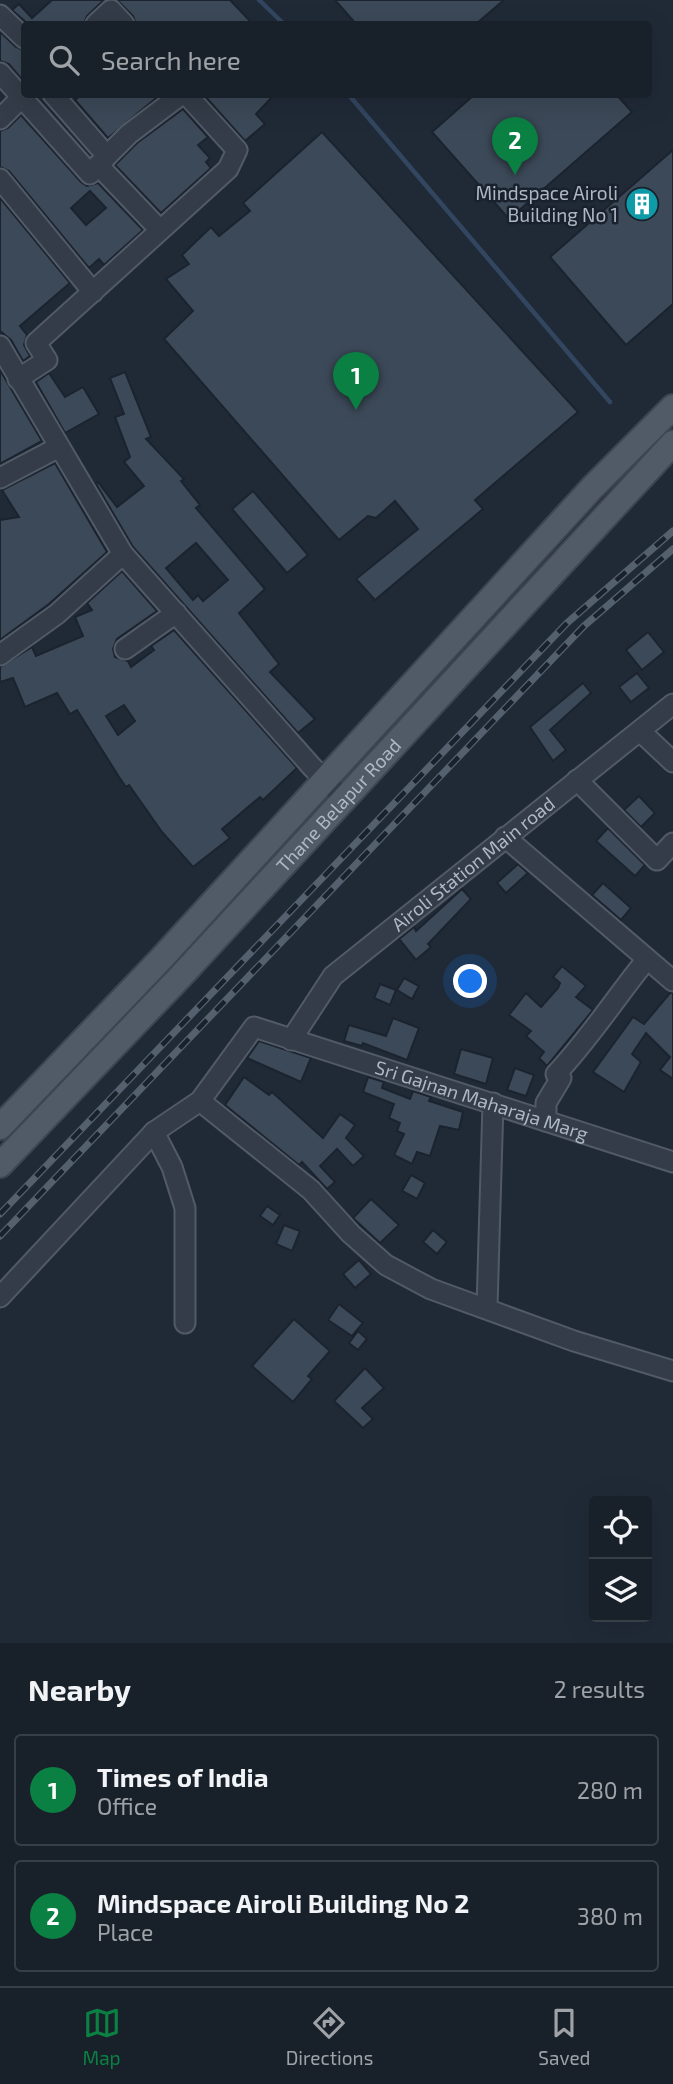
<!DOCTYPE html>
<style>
body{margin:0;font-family:"Exo 2",sans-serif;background:#212831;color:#f1f3f6}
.controls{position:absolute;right:21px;bottom:21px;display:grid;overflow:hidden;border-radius:7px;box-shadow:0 7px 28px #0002}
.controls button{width:63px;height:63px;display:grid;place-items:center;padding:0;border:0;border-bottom:2px solid #363e46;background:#182029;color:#f1f3f6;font:35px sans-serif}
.you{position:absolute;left:471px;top:982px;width:24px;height:24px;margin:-18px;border:5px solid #fff;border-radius:50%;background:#1a73e8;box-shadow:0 0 0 10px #1a73e833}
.badge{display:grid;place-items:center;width:46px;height:46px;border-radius:50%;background:#0b8043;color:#fff;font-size:23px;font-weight:700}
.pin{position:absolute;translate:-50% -58px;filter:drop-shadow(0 2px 4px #0008)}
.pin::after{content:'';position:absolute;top:37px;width:24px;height:21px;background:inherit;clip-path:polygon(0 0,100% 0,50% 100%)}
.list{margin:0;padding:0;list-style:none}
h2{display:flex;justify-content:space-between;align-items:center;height:91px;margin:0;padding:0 28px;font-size:30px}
h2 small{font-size:23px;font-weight:400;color:#9fa3a8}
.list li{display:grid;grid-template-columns:46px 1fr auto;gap:21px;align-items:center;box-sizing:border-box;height:112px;margin:0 14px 14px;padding:0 14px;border:2px solid #363e46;border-radius:7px}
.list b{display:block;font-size:26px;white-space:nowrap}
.list p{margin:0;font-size:23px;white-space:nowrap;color:#9fa3a8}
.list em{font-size:23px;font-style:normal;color:#9fa3a8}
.icon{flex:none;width:38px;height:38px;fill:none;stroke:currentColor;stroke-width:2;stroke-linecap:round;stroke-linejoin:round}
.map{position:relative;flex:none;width:673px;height:1643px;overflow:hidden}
.search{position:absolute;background:#182029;box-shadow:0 7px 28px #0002;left:21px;right:21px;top:21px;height:77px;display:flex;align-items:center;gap:18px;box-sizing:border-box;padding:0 24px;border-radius:7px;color:#9fa3a8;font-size:26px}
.sheet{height:343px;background:#182029}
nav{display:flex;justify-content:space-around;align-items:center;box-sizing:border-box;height:98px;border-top:2px solid #363e46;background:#182029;font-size:19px;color:#9fa3a8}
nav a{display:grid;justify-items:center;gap:4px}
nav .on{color:#0b8043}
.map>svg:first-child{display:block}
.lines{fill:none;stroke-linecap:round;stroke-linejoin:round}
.stream{stroke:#334660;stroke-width:4.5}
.building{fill:#3c4958;stroke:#1b232e;stroke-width:2;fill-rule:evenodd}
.minor-casing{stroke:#515a66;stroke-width:23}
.major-casing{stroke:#3d4551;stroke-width:28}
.minor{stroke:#333c48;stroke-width:19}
.major{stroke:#515b68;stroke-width:24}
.rail-casing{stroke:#55606f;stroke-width:7}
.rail{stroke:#19212c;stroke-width:4.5;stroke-dasharray:13;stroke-linecap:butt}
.labels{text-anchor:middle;stroke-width:5;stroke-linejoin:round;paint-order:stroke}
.poi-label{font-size:19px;fill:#adb7c5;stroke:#19212c;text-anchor:end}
.street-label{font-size:19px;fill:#adb7c5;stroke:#19212c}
</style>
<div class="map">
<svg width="673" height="1643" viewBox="0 0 673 1643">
<rect width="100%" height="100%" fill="#202a37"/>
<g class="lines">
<!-- stream -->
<g class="stream">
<path d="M 259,0 L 284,24"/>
<path d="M 348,94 L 610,402"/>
</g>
</g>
<!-- building -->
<g class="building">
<path d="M 52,0 L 104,0 L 87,16 L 84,24 L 28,24 L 12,10 L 19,4 L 32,18 Z"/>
<path d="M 117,0 L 230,0 L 253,24 L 136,24 L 133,16 Z"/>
<path d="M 335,0 L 504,0 L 476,24 L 356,24 Z"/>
<path d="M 0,32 L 16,47 L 24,50 L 24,82 L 9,64 L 0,61 Z"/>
<path d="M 82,94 L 161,94 L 108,138 L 75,100 Z"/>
<path d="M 203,94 L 275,94 L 256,114 L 265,124 L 245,141 Z"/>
<path d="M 475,94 L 616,94 L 632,112 L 509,219 L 432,132 Z"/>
<path d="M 183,109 L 208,137 L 198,145 L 210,158 L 206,162 L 211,168 L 161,213 L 115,165 L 137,143 Z"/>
<path d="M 21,115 L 81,182 L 87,186 L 98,183 L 143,230 L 104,265 L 99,259 L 89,268 L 9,171 L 0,167 L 0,131 L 8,128 ZM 90,191 L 106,208 L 86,225 L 71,208 Z"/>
<path d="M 322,132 L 578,412 L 475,500 L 483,509 L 375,600 L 356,579 L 418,529 L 395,501 L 376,518 L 368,516 L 339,540 L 164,339 L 193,311 L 166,279 L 189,264 L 182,255 L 211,227 L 219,236 L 250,211 L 243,203 Z"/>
<path d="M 673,150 L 673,304 L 626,345 L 550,257 Z"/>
<path d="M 0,198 L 70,283 L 20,326 L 27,335 L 24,345 L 30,356 L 23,361 L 11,340 L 0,331 Z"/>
<path d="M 0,370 L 42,441 L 0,464 Z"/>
<path d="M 125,372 L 151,437 L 146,439 L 184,479 L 181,481 L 200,505 L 196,508 L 265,589 L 239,613 L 279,664 L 270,672 L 315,719 L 298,733 L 133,547 L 96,484 L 98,482 L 117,507 L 144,486 L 124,462 L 130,457 L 115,417 L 124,414 L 110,378 ZM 196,543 L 228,580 L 203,601 L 198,595 L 193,600 L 166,568 Z"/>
<path d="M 49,373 L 65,397 L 83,387 L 99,414 L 65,433 L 36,382 Z"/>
<path d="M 55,463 L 107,552 L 49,604 L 0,640 L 0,520 L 19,517 L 2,490 Z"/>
<path d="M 253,491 L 308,555 L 287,573 L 232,509 Z"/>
<path d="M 122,571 L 157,611 L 117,639 L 113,649 L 115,657 L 128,661 L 131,667 L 154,650 L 151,646 L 174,630 L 297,768 L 263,800 L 260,797 L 222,829 L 230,838 L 193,867 L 162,832 L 129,785 L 126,787 L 119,777 L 77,710 L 70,714 L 57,693 L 25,707 L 13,678 L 0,682 L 0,667 L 32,647 L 36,656 L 83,636 L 75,617 L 92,610 L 87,603 ZM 124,705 L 135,721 L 118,735 L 106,716 Z"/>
<path d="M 648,632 L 664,652 L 642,670 L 626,650 Z"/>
<path d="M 637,673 L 649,688 L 631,702 L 619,687 Z"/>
<path d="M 583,683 L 591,693 L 550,730 L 566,750 L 553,761 L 530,727 Z"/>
<path d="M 639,796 L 655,813 L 641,827 L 624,810 Z"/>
<path d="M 608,828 L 645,865 L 635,876 L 596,841 Z"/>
<path d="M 518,864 L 528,873 L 506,893 L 497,883 Z"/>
<path d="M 603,883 L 631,908 L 621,920 L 592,895 Z"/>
<path d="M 462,889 L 471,899 L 428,944 L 431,947 L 416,960 L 399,939 L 414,927 L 416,931 Z"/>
<path d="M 562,966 L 586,986 L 576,997 L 593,1010 L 547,1066 L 539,1058 L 544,1052 L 526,1036 L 531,1031 L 509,1015 L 526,993 L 541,1007 L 558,988 L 560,983 L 553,977 Z"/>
<path d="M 404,978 L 419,986 L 412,999 L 397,990 Z"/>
<path d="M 380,984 L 396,990 L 390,1005 L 374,998 Z"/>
<path d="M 670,993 L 673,993 L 673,1079 L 660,1070 L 670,1057 L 646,1033 L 632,1054 L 641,1062 L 624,1092 L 593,1072 L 633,1017 L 644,1024 Z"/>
<path d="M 393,1018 L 419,1028 L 407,1060 L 363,1043 L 362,1046 L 344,1041 L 349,1025 L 386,1036 Z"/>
<path d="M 259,1041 L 311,1058 L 301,1082 L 247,1058 Z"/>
<path d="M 461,1049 L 493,1058 L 486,1084 L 454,1074 Z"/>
<path d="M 515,1068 L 534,1075 L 526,1096 L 507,1090 Z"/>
<path d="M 244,1077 L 269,1095 L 272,1092 L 323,1138 L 340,1114 L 355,1125 L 346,1138 L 364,1156 L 353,1166 L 337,1149 L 320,1166 L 335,1182 L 327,1189 L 302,1162 L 299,1165 L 225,1105 Z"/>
<path d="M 368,1077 L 384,1082 L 382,1088 L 410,1099 L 413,1091 L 431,1097 L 429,1101 L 463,1112 L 459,1130 L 440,1126 L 430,1156 L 417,1152 L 412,1164 L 394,1155 L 404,1134 L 397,1131 L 400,1123 L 389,1118 L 394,1104 L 363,1092 Z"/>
<path d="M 411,1175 L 425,1183 L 417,1199 L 402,1191 Z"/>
<path d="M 371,1199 L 399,1225 L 380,1243 L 353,1218 Z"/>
<path d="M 267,1206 L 280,1215 L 273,1225 L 260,1216 Z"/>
<path d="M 284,1225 L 300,1231 L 292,1251 L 276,1244 Z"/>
<path d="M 433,1230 L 447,1242 L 437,1254 L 423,1242 Z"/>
<path d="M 359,1260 L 371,1274 L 355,1288 L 343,1274 Z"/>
<path d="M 339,1304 L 363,1323 L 352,1336 L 328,1320 Z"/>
<path d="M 294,1319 L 330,1351 L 308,1376 L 312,1379 L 293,1402 L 252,1366 Z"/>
<path d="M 358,1331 L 367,1339 L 358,1350 L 349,1343 Z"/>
<path d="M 365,1368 L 384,1388 L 362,1408 L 373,1419 L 363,1428 L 334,1401 Z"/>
</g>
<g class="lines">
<defs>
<g id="minor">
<path d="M 0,15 L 24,38"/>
<path d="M 96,24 L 111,10 L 124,24"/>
<path d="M 0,73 L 90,174 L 98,165 L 160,230"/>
<path d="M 53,94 L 107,156 L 99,165"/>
<path d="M 0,119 L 25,94"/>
<path d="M 107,156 L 129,134 L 182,94"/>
<path d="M 0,179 L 93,292"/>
<path d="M 0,346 L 123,554 L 312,767 L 344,799"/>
<path d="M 18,379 L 47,360 L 36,343 L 228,169 L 237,150 L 186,94"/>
<path d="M 0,478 L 59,447"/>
<path d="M 125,649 L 176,613"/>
<path d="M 0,655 L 57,614 L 123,554"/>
<path d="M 640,731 L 673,762"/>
<path d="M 577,780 L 657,860 L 673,843"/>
<path d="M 505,837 L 673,981"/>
<path id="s1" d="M 291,1040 L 333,976 L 673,704"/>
<path d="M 200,1101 L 311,1190 L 351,1234 L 386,1265 L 431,1289 L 574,1341 L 673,1371"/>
<path d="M 546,1121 L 546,1103 L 561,1078 L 556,1074 C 590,1038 616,997 647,959"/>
<path d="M 154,1132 L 172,1167 L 185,1208 L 185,1323"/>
<path id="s2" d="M 0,1297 L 154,1132 L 200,1101 L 254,1027 L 673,1162"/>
<path d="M 487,1307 L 493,1103"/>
</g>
<g id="major">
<path d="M 0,1127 L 162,958 L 592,488 L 673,407"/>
<path id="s3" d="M 0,1165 L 181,976 L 673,443"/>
</g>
</defs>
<!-- minor casing -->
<use href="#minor" class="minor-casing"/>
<!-- major casing -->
<use href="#major" class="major-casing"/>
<!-- minor -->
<use href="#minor" class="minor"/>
<!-- major -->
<use href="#major" class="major"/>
<defs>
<g id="rail">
<path d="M 0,1214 L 567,623 L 673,531"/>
<path d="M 0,1236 L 584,626 L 673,549"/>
</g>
</defs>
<!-- rail casing -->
<use href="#rail" class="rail-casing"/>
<!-- rail -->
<use href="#rail" class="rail"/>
</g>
<!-- icons -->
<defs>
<symbol id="building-disc" viewBox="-11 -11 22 22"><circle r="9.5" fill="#0f9aa8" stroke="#19212c"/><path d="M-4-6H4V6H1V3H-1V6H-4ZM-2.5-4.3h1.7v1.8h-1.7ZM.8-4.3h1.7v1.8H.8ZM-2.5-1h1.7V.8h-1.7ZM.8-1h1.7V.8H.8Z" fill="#fff"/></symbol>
</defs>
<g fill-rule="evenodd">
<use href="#building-disc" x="623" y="185" width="38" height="38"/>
</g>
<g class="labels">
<!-- poi labels -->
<g class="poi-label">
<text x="618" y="200">Mindspace Airoli<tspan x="618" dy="22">Building No 1</tspan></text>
</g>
<!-- street labels -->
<g class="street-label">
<text dy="7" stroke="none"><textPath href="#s3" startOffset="494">Thane Belapur Road</textPath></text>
<text dy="7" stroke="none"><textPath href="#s1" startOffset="256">Airoli Station Main road</textPath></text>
<text dy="7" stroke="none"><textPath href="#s2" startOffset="612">Sri Gajnan Maharaja Marg</textPath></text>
</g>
</g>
</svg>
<div class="controls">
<button><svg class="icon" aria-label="locate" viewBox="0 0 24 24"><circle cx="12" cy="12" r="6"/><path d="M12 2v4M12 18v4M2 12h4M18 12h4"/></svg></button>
<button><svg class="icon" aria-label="layers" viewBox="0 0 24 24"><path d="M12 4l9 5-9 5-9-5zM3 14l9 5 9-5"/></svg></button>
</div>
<div class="you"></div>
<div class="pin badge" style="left:356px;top:410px">1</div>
<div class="pin badge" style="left:515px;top:175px">2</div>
<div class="search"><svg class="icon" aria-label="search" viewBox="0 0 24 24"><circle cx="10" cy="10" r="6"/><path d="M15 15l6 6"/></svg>Search here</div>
</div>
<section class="sheet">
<h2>Nearby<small>2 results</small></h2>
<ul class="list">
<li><span class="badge">1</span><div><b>Times of India</b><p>Office</p></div><em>280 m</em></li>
<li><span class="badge">2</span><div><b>Mindspace Airoli Building No 2</b><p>Place</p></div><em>380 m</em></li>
</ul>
</section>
<nav>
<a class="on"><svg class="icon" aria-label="map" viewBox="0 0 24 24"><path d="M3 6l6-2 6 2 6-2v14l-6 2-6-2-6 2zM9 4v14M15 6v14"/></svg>Map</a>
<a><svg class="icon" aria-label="directions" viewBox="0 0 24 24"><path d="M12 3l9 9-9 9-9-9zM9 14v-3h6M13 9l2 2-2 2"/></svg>Directions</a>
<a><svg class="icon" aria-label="saved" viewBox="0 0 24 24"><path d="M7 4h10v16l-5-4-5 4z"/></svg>Saved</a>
</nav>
